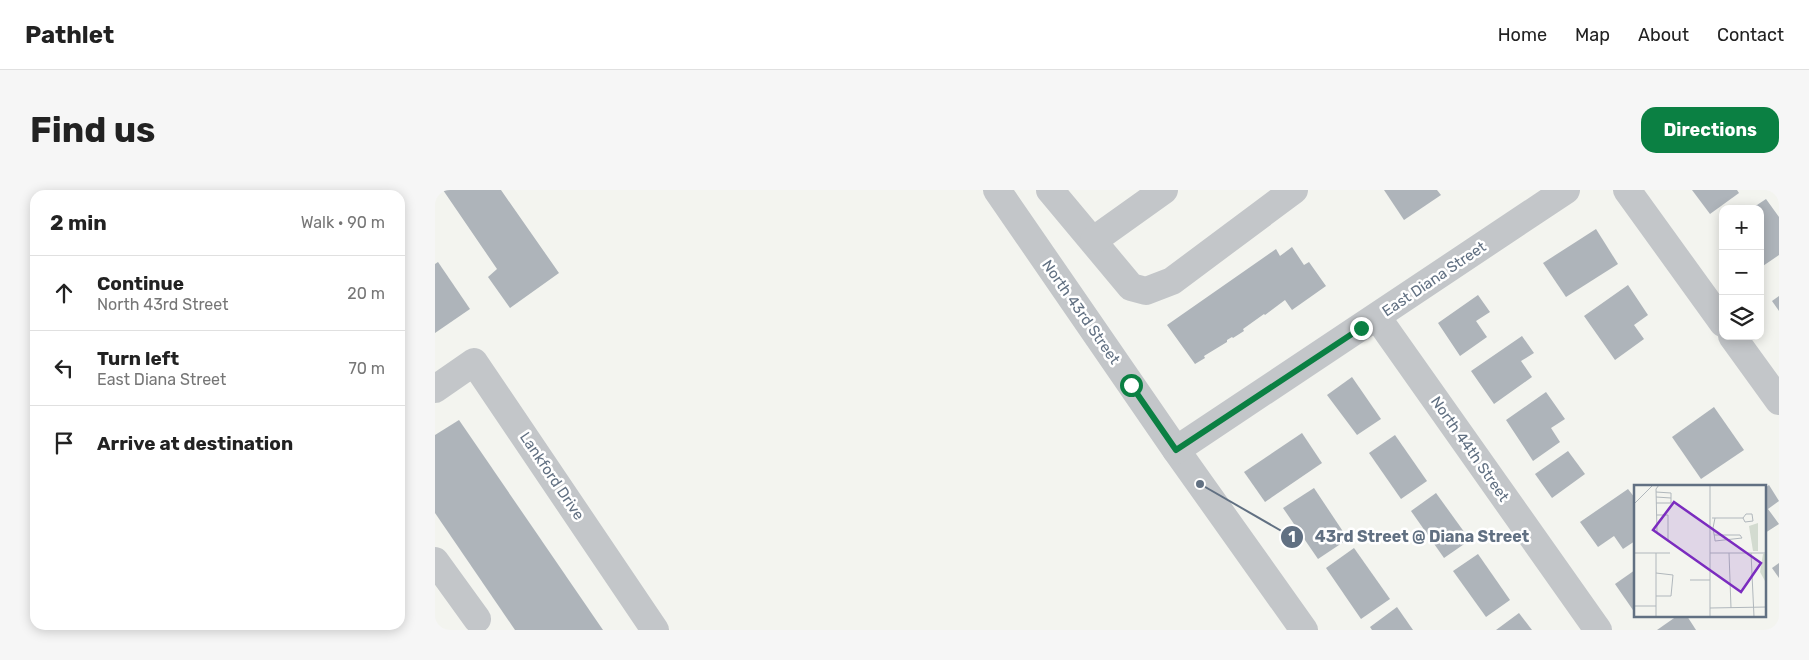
<!DOCTYPE html>
<meta charset="utf-8">
<style>
body{margin:0;font-family:Rubik,sans-serif;background:#f6f6f6;color:#222}
.controls{position:absolute;right:15px;top:15px;display:grid;overflow:hidden;border-radius:10px;box-shadow:0 2px 12px #0003}
.controls button{width:45px;height:45px;display:grid;place-items:center;padding:0;border:0;border-bottom:1px solid #e0e0e0;background:#fff;color:#222;font:25px sans-serif}
.stop{position:absolute;width:15px;height:15px;margin:-11px;border:4px solid #0b8043;border-radius:50%;background:#fff}
.stop.end{background:#0b8043;border-color:#fff;box-shadow:0 1px 5px #0008}
.list{margin:0;padding:0;list-style:none}
h2{display:flex;justify-content:space-between;align-items:center;height:65px;margin:0;padding:0 20px;font-size:21px}
h2 small{font-size:16px;font-weight:400;color:#767676}
.list li{display:grid;grid-template-columns:32px 1fr auto;gap:15px;align-items:center;box-sizing:border-box;height:75px;padding:0 20px;border-top:1px solid #e0e0e0}
.list b{display:block;font-size:19px;white-space:nowrap}
.list p{margin:0;font-size:16px;white-space:nowrap;color:#767676}
.list em{font-size:16px;font-style:normal;color:#767676}
.icon{flex:none;width:28px;height:28px;fill:none;stroke:currentColor;stroke-width:2;stroke-linecap:round;stroke-linejoin:round}
.map{position:relative;flex:none;width:1344px;height:440px;overflow:hidden;border-radius:15px}
header{display:flex;align-items:center;gap:30px;box-sizing:border-box;height:70px;padding:0 25px;background:#fff;border-bottom:1px solid #e0e0e0}
header strong{font-size:24px}
nav{display:flex;gap:28px;margin-inline-start:auto;font-size:18px}
.intro{display:flex;align-items:center;justify-content:space-between;box-sizing:border-box;height:120px;padding:0 30px}
h1{margin:0;font-size:35px}
.button{padding:12px 22px;border-radius:15px;background:#0b8043;color:#fff;font-size:18px;font-weight:700}
main{display:flex;gap:30px;padding:0 30px}
aside{flex:1;background:#fff;border-radius:15px;box-shadow:0 2px 12px #0003}
.map>svg:first-child{display:block}
.building{fill:#aeb4ba}
.lines{fill:none;stroke-linecap:round;stroke-linejoin:round}
.minor{stroke:#c3c6c9;stroke-width:28}
.route{stroke:#0b8043;stroke-width:6}
.labels{text-anchor:middle;stroke-width:5;stroke-linejoin:round;paint-order:stroke}
.street-label{font-size:15px;fill:#617082;stroke:#fff}
.inset-road{fill:none;stroke:#b0b7bc;stroke-width:1}
.view{fill:#7b2cbf;fill-opacity:0.15;stroke:#7b2cbf;stroke-width:2.5}
.inset-edge{fill:none;stroke:#617082;stroke-width:2.5}
.leader{fill:none;stroke:#617082;stroke-width:2}
.callout-dot{fill:#617082;stroke:#fff;stroke-width:2}
.mark-label{font-size:15px;text-anchor:middle;font-weight:bold;fill:#fff}
.callout-label{font-size:16px;text-anchor:middle;font-weight:bold;fill:#617082;stroke:#fff;stroke-width:5;stroke-linejoin:round;paint-order:stroke}
</style>
<header>
<strong>Pathlet</strong>
<nav><a>Home</a><a>Map</a><a>About</a><a>Contact</a></nav>
</header>
<div class="intro"><h1>Find us</h1><a class="button">Directions</a></div>
<main>
<aside>
<h2>2 min<small>Walk · 90 m</small></h2>
<ul class="list">
<li><svg class="icon" aria-label="ahead" viewBox="0 0 24 24"><path d="M12 20V5M6 11l6-6 6 6"/></svg><div><b>Continue</b><p>North 43rd Street</p></div><em>20 m</em></li>
<li><svg class="icon" aria-label="left" viewBox="0 0 24 24"><path d="M17 20v-9H6M10 6l-5 5 5 5"/></svg><div><b>Turn left</b><p>East Diana Street</p></div><em>70 m</em></li>
<li><svg class="icon" aria-label="arrive" viewBox="0 0 24 24"><path d="M6 21V4h12l-3 4 3 4H6"/></svg><div><b>Arrive at destination</b></div></li>
</ul>
</aside>
<div class="map">
<svg width="1344" height="440" viewBox="0 0 1344 440">
<rect width="100%" height="100%" fill="#f3f4ef"/>
<!-- building -->
<g class="building">
<path d="M 8,0 L 66,0 L 124,83 L 75,118 L 53,87 L 62,79 Z"/>
<path d="M 949,0 L 1002,0 L 1006,5 L 969,30 Z"/>
<path d="M 1257,0 L 1302,0 L 1304,3 L 1275,24 Z"/>
<path d="M 1331,9 L 1344,27 L 1344,65 L 1325,78 L 1325,19 L 1316,19 Z"/>
<path d="M 1161,39 L 1183,74 L 1131,107 L 1108,73 Z"/>
<path d="M 857,57 L 869,75 L 874,72 L 891,96 L 857,120 L 850,110 L 830,125 L 829,124 L 808,139 L 809,141 L 798,148 L 797,147 L 792,150 L 792,152 L 769,166 L 770,168 L 760,174 L 732,135 L 841,59 L 845,66 Z"/>
<path d="M 3,72 L 35,119 L 0,143 L 0,74 Z"/>
<path d="M 1193,95 L 1213,125 L 1199,135 L 1209,149 L 1180,170 L 1149,126 Z"/>
<path d="M 1043,105 L 1055,122 L 1041,131 L 1052,147 L 1025,166 L 1003,133 Z"/>
<path d="M 1344,106 L 1344,121 L 1337,111 Z"/>
<path d="M 1087,146 L 1099,163 L 1086,171 L 1097,187 L 1059,214 L 1036,181 Z"/>
<path d="M 917,187 L 946,229 L 922,245 L 892,205 Z"/>
<path d="M 1111,202 L 1130,229 L 1116,238 L 1125,252 L 1098,271 L 1071,230 Z"/>
<path d="M 1279,217 L 1309,260 L 1266,289 L 1237,247 Z"/>
<path d="M 24,230 L 168,440 L 80,440 L 0,323 L 0,245 Z"/>
<path d="M 867,243 L 887,273 L 830,312 L 809,282 Z"/>
<path d="M 960,245 L 992,291 L 966,309 L 934,263 Z"/>
<path d="M 1133,261 L 1150,284 L 1117,308 L 1100,284 Z"/>
<path d="M 1334,295 L 1344,311 L 1333,319 L 1344,334 L 1330,343 L 1330,298 Z"/>
<path d="M 879,298 L 913,349 L 883,369 L 848,318 Z"/>
<path d="M 1193,299 L 1200,308 L 1200,351 L 1188,359 L 1179,346 L 1163,357 L 1145,332 Z"/>
<path d="M 1001,303 L 1035,350 L 1009,368 L 976,321 Z"/>
<path d="M 919,358 L 955,409 L 926,429 L 891,378 Z"/>
<path d="M 1043,364 L 1075,410 L 1051,427 L 1018,381 Z"/>
<path d="M 1344,373 L 1344,388 L 1337,378 Z"/>
<path d="M 1200,380 L 1200,423 L 1180,394 Z"/>
<path d="M 962,417 L 978,440 L 937,440 L 935,437 Z"/>
<path d="M 1084,423 L 1097,440 L 1061,440 Z"/>
<path d="M 1242,426 L 1252,426 L 1261,440 L 1222,440 Z"/>
</g>
<g class="lines">
<!-- minor -->
<g class="minor">
<path d="M 562,0 L 741,260 L 869,440"/>
<path d="M 615,0 L 696,97 L 711,101 L 737,91 L 859,0"/>
<path d="M 1192,0 L 1288,133"/>
<path d="M 659,50 L 729,0"/>
<path d="M 942,127 L 1163,440"/>
<path d="M 1297,146 L 1344,211"/>
<path d="M 0,199 L 39,172 L 220,440"/>
<path d="M 741,260 L 1131,0"/>
<path d="M 0,371 L 42,429"/>
</g>
</g>
<g class="lines">
<!-- route -->
<path class="route" d="M 696,195 L 741,260 L 926,138"/>
</g>
<g class="labels">
<!-- street labels -->
<g class="street-label">
<text transform="translate(999 89) rotate(-34)" y="5">East Diana Street</text>
<text transform="translate(646 122) rotate(55)" y="5">North 43rd Street</text>
<text transform="translate(1035 259) rotate(55)" y="5">North 44th Street</text>
<text transform="translate(117 286) rotate(56)" y="5">Lankford Drive</text>
</g>
</g>
<!-- overview -->
<g transform="translate(1199 295)">
<rect width="132" height="132" fill="#f3f4ef"/>
<path d="M 124,38 L 124,66 L 119,66 L 115,41 ZM 129,69 L 132,69 L 132,121 L 131,96 L 126,87 Z" fill="#d3dbd0"/>
<path class="inset-road" d="M 76,0 L 76,132M 22,7 L 37,8 L 37,18 L 22,18M 22,12 L 37,13M 0,19 L 19,0M 22,30 L 34,30 L 34,56M 78,33 L 109,33 L 112,29 L 118,29 L 119,36 L 111,37 L 109,33M 23,47 L 22,4 L 25,0M 80,50 L 106,50 L 108,53 L 81,56 L 81,55 L 79,43 L 81,33M 0,68 L 36,68M 22,68 L 22,132M 76,68 L 133,68M 95,68 L 97,123M 117,68 L 120,132M 22,88 L 39,90 L 37,111 L 22,111M 56,95 L 76,95M 0,121 L 22,121M 76,123 L 133,122"/>
<path class="view" d="M 40,17 L 127,78 L 107,107 L 19,45 Z"/>
<rect width="132" height="132" class="inset-edge"/>
</g>
<!-- callouts -->
<path class="leader" d="M765 294L857 347"/>
<g class="callout-dot">
<circle cx="765" cy="294" r="5"/>
<circle cx="857" cy="347" r="12"/>
</g>
<g class="mark-label">
<text x="857" y="352">1</text>
</g>
<g class="callout-label">
<text x="987" y="352">43rd Street @ Diana Street</text>
</g>
</svg>
<div class="controls">
<button>+</button>
<button>−</button>
<button><svg class="icon" aria-label="layers" viewBox="0 0 24 24"><path d="M12 4l9 5-9 5-9-5zM3 14l9 5 9-5"/></svg></button>
</div>
<div class="stop" style="left:696px;top:195px"></div>
<div class="stop end" style="left:926px;top:138px"></div>
</div>
</main>
